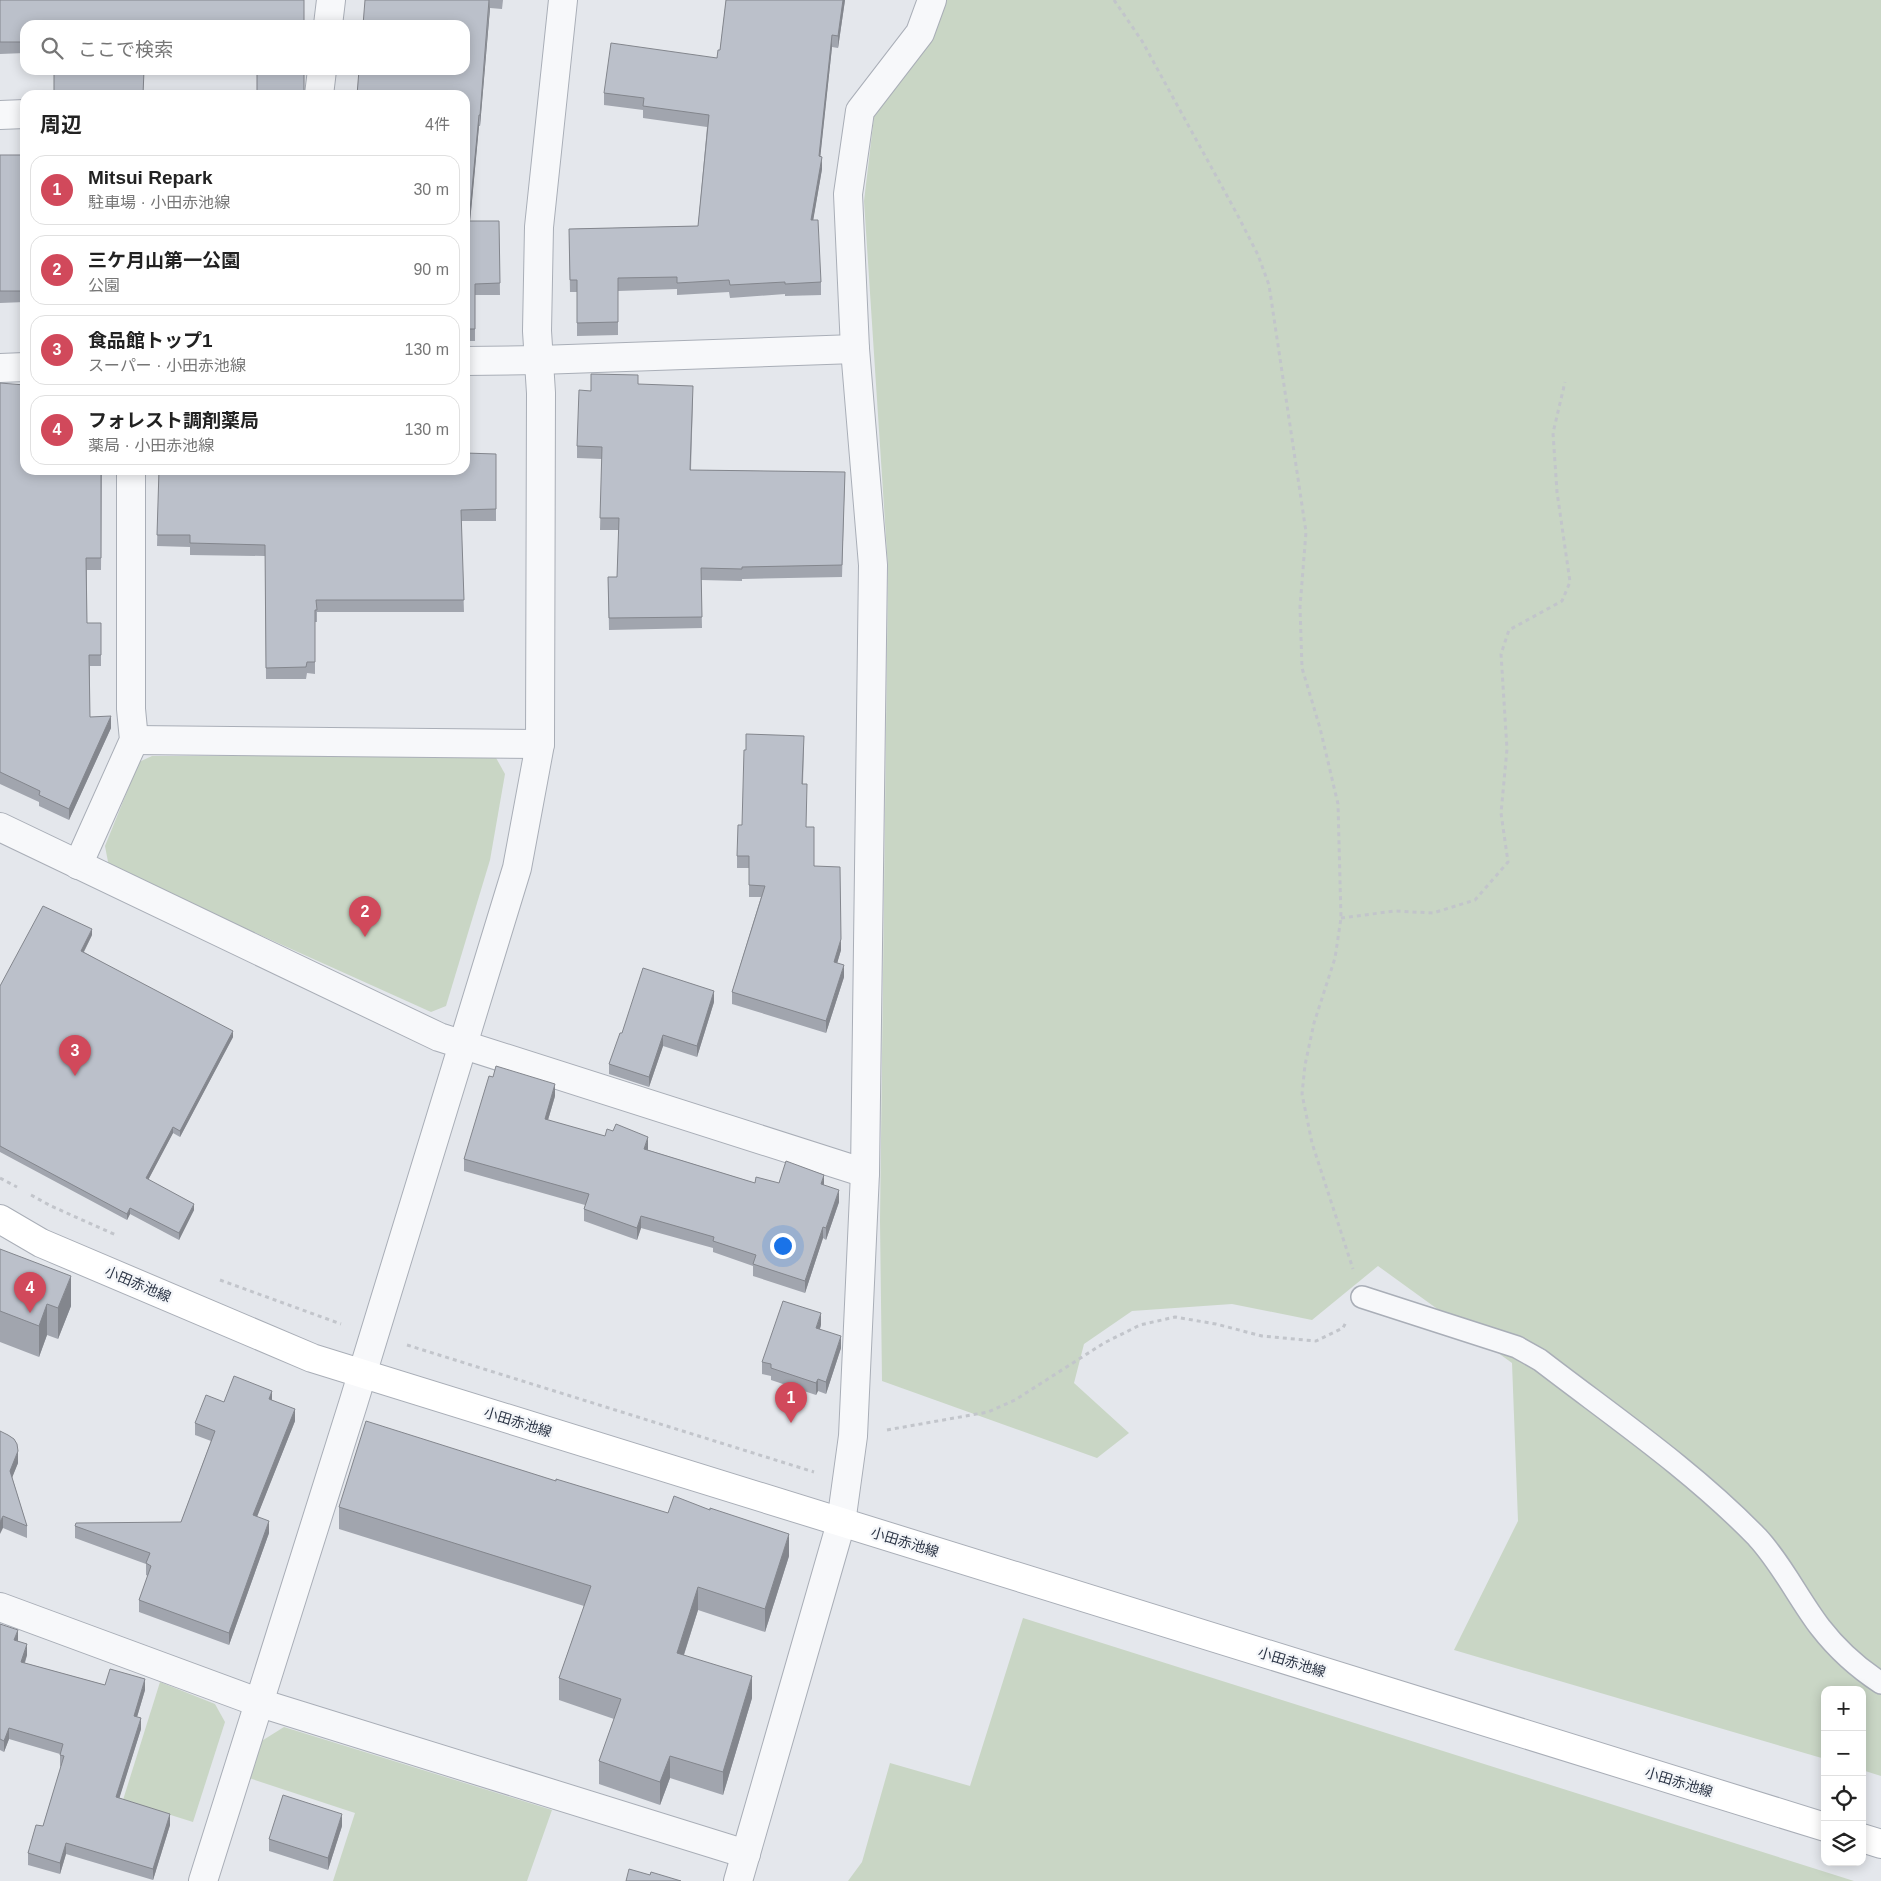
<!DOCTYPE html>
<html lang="ja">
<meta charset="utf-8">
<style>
body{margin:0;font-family:Arial,"Noto Sans JP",sans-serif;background:#f2f2f2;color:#222}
.controls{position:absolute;right:15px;bottom:15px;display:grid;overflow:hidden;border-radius:10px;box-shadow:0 2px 12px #0003}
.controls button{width:45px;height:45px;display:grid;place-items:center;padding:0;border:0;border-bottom:1px solid #e0e0e0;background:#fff;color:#222;font:25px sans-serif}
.you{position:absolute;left:782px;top:1245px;width:18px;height:18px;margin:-12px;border:4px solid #fff;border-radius:50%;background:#1a73e8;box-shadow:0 0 0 8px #1a73e833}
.badge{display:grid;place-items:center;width:32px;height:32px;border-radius:50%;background:#d1495b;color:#fff;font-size:16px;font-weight:700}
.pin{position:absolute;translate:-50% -41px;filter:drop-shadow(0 1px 2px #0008)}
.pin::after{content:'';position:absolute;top:26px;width:18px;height:15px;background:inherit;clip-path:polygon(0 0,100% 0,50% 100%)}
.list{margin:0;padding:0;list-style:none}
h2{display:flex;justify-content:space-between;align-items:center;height:65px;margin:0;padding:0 20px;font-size:21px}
h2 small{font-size:16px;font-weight:400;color:#767676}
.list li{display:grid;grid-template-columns:32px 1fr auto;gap:15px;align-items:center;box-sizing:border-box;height:70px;margin:0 10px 10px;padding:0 10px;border:1px solid #e0e0e0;border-radius:15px}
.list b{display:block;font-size:19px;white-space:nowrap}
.list p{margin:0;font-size:16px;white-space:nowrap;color:#767676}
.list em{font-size:16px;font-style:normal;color:#767676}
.icon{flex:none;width:28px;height:28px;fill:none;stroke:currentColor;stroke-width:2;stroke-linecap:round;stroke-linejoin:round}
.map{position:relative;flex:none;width:1881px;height:1881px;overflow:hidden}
.search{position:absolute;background:#fff;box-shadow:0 2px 12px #0003;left:20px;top:20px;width:450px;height:55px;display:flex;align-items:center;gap:12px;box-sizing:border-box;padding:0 18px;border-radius:15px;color:#767676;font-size:19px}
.panel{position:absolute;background:#fff;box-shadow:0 2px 12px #0003;left:20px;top:90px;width:450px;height:385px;border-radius:15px}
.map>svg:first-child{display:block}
.green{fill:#c9d6c5}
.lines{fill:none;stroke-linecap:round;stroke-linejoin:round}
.lane-casing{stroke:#a9aeb7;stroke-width:24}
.street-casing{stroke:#a9aeb7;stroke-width:30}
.secondary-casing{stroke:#a9aeb7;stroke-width:30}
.path{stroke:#c2c5cb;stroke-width:3;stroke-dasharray:4 4;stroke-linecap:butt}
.lane{stroke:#f7f8fa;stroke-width:21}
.street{stroke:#f7f8fa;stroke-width:28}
.secondary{stroke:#fff;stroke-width:28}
.wall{fill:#a1a5ae}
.shaded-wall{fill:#83868d}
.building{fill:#bbc0ca;stroke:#83868d}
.labels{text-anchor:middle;stroke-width:4.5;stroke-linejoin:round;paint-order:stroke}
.street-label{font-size:14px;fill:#2b3445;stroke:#f4f6f9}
</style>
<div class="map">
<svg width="1881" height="1881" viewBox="0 0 1881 1881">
<rect width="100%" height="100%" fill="#e4e7ec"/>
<!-- green -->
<g class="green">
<path d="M 944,0 L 1881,0 L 1881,1776 L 1862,1770 L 1862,1690 L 1825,1690 L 1825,1759 L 1454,1650 L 1518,1521 L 1512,1363 L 1378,1266 L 1312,1320 L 1232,1304 L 1132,1311 L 1084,1344 L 1074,1383 L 1129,1433 L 1097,1458 L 882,1381 L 880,1221 L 888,568 L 864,201 L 874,117 L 932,38 Z"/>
<path d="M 152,756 L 495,756 L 505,774 L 490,860 L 446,1006 L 431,1012 L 109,867 L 105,846 L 139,762 Z"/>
<path d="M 1023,1618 L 1854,1881 L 848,1881 L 862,1862 L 890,1763 L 970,1786 Z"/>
<path d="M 160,1682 L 215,1704 L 225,1722 L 193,1822 L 123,1800 Z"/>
<path d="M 284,1727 L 552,1810 L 527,1881 L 333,1881 L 355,1813 L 249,1778 L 260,1742 Z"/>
</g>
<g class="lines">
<defs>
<path id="lane" d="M 1362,1297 L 1517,1347 L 1540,1360 C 1614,1417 1692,1470 1757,1537 C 1782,1564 1798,1598 1820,1627 C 1837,1649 1858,1668 1881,1683"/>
<g id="street">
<path d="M 328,25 L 331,0"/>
<path d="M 319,95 L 322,70"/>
<path d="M 0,115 L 25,114"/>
<path d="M 465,361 L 539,360 L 855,349"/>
<path d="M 0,368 L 25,367"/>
<path d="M 134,740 L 540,744"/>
<path d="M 0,827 L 439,1037 L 865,1173"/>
<path d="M 78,865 L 134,740 L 131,709 L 131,470"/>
<path d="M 0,1607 L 260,1703 L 746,1854"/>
<path d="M 203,1881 L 353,1404 L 517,868 L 540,744 L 541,393 L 537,331 L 539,227 L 563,0"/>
<path d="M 738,1881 L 841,1523 L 853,1436 L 865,1173 L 873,565 L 855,349 L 848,194 L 860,111 L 920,33 L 932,0"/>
</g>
<g id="secondary">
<path d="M 0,1219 L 41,1243 L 312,1358 L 1825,1827"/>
<path d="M 1862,1838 L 1881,1844"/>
</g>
</defs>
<!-- lane casing -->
<use href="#lane" class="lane-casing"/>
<!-- street casing -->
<use href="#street" class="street-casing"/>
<!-- secondary casing -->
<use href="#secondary" class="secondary-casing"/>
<!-- path -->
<g class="path">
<path d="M 1114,0 L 1142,41 L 1237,214 L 1258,255 L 1269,285 L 1306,532 L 1300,607 L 1302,668 L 1320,728 L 1338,804 L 1341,918 L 1335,958 L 1314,1023 L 1305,1065 L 1302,1094 L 1312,1143 L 1353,1269"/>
<path d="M 1341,918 L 1395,911 L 1433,913 L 1475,900 L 1508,862 L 1501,813 L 1507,749 L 1501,654 L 1509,630 L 1562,601 L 1570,582 L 1557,492 L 1553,433 L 1565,382"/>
<path d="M 0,1178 L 17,1187"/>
<path d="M 31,1195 L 51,1206 L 116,1235"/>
<path d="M 220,1280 L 341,1324"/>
<path d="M 407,1345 L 814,1472"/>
<path d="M 887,1430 L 988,1412 L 1015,1400 L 1104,1343 L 1140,1325 L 1175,1317 L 1216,1324 L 1262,1336 L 1316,1341 L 1343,1328 L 1346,1322"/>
</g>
<!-- lane -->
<use href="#lane" class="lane"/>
<!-- street -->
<use href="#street" class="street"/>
<!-- secondary -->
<use href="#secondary" class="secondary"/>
</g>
<!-- wall -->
<g class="wall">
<path d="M 0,0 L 25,25 L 25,53 L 0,54 Z"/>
<path d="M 365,0 L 503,0 L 502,9 L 490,8 L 480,126 L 479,126 L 470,221 L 499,221 L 500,295 L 475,295 L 475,341 L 465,341 L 465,95 Z"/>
<path d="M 726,0 L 845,0 L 838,48 L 832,47 L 820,157 L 822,169 L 813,220 L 821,282 L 821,295 L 785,296 L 785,294 L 730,298 L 729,292 L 677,295 L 677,289 L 618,291 L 618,335 L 577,336 L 577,292 L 570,292 L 569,229 L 698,226 L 707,127 L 643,118 L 643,110 L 604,105 L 604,93 L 717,58 L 720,50 Z"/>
<path d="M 0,155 L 25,155 L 25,302 L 0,303 Z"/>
<path d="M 0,383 L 102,470 L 101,570 L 87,570 L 87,623 L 101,623 L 101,666 L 90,666 L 90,717 L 111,728 L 69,820 L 39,806 L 39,802 L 0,784 Z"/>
<path d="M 638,384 L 693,398 L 691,470 L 845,472 L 842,577 L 742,579 L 742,581 L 701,580 L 702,628 L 609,630 L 608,577 L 617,577 L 619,530 L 600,530 L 602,459 L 577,458 L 577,446 Z"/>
<path d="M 496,454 L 496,521 L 461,521 L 464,612 L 317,612 L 317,622 L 315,622 L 315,674 L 307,673 L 306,679 L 266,679 L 265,556 L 190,555 L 190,547 L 157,546 L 159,470 Z"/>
<path d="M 804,747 L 803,784 L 806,827 L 814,866 L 841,950 L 837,963 L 844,977 L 826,1033 L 732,1004 L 732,992 L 761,897 L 749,897 L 749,868 L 737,868 L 737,856 L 742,825 Z"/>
<path d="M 92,935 L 84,952 L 233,1037 L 180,1137 L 173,1133 L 148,1180 L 194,1210 L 179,1240 L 130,1214 L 127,1220 L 0,1152 L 0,986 Z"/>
<path d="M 714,1002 L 697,1057 L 663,1046 L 649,1087 L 609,1074 L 609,1064 L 622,1033 Z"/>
<path d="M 555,1096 L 548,1120 L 648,1149 L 648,1150 L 755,1183 L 824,1185 L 839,1202 L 826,1240 L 823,1238 L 805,1293 L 753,1276 L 753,1266 L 713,1252 L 713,1248 L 641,1228 L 637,1240 L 584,1221 L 584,1209 L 585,1205 L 464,1171 L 464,1159 Z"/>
<path d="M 0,1249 L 71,1306 L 58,1339 L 47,1335 L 39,1357 L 0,1342 Z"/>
<path d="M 821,1325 L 820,1329 L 841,1348 L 826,1394 L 818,1391 L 816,1395 L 771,1380 L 771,1376 L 762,1374 L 762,1362 Z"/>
<path d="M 272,1400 L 295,1421 L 257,1516 L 269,1533 L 229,1645 L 139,1612 L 139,1600 L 148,1576 L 146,1575 L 146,1564 L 75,1538 L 75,1526 L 181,1522 L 211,1441 L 195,1435 L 195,1423 L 224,1402 Z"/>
<path d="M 0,1431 L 18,1463 L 12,1477 L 27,1526 L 27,1538 L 3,1528 Z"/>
<path d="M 339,1507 L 789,1556 L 765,1632 L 698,1610 L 684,1655 L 752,1698 L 723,1795 L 670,1778 L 660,1805 L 599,1784 L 599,1761 L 614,1719 L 559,1700 L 559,1678 L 584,1606 L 339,1529 Z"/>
<path d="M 0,1624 L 18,1641 L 27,1655 L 25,1663 L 105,1685 L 145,1690 L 137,1717 L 141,1729 L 119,1798 L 170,1825 L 153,1880 L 66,1854 L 60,1874 L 28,1865 L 28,1853 L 43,1826 L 61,1767 L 60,1766 L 60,1754 L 9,1739 L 4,1752 L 0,1750 Z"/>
<path d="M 342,1826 L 328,1870 L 269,1851 L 269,1839 Z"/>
</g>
<!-- shaded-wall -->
<g class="shaded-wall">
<path d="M 490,0 L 490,8 L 480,126 L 480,115 Z"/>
<path d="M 843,0 L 845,0 L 838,48 L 838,36 Z"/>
<path d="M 832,35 L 832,47 L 819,169 L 819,156 Z"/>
<path d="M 479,115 L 479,126 L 469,233 L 469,221 Z"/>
<path d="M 822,157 L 822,169 L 811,233 L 811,220 Z"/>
<path d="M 111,716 L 111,728 L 69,820 L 69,809 Z"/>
<path d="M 92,929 L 92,935 L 81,957 L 81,951 Z"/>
<path d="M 841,939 L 841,950 L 834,974 L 834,962 Z"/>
<path d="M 844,965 L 844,977 L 826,1033 L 826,1021 Z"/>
<path d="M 714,991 L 714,1002 L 697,1057 L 697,1046 Z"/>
<path d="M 233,1031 L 233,1037 L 180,1137 L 180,1131 Z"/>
<path d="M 663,1035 L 663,1046 L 649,1087 L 649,1077 Z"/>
<path d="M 555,1084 L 555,1096 L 545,1130 L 545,1119 Z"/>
<path d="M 173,1127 L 173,1133 L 146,1184 L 146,1178 Z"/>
<path d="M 648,1137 L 648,1149 L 644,1161 L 644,1149 Z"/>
<path d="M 824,1175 L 824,1187 L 821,1184 Z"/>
<path d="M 839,1190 L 839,1202 L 826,1240 L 826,1228 Z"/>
<path d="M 194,1204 L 194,1210 L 179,1240 L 179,1233 Z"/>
<path d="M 130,1208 L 130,1214 L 127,1220 L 127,1214 Z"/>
<path d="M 641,1216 L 641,1228 L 637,1240 L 637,1228 Z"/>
<path d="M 823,1227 L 823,1238 L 805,1293 L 805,1281 Z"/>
<path d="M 71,1276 L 71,1306 L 58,1339 L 58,1308 Z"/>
<path d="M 47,1304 L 47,1335 L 39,1357 L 39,1326 Z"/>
<path d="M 821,1313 L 821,1325 L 816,1340 L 816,1328 Z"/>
<path d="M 841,1336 L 841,1348 L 826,1394 L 826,1382 Z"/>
<path d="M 818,1379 L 818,1391 L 816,1395 L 816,1383 Z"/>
<path d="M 272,1391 L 272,1403 L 269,1399 Z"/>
<path d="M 295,1409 L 295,1421 L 253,1527 L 253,1515 Z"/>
<path d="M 18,1451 L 18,1463 L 10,1483 L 10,1471 Z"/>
<path d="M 3,1516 L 3,1528 L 0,1534 L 0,1522 Z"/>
<path d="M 269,1521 L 269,1533 L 229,1645 L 229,1633 Z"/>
<path d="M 789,1534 L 789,1556 L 765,1632 L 765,1609 Z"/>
<path d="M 698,1587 L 698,1610 L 677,1676 L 677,1653 Z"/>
<path d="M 18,1630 L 18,1641 L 14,1640 Z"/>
<path d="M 27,1644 L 27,1655 L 21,1673 L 21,1662 Z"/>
<path d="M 752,1676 L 752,1698 L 723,1795 L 723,1772 Z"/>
<path d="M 145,1679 L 145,1690 L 134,1727 L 134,1716 Z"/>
<path d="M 141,1718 L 141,1729 L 116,1809 L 116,1797 Z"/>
<path d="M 9,1728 L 9,1739 L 4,1752 L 4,1741 Z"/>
<path d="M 670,1756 L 670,1778 L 660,1805 L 660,1782 Z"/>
<path d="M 170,1814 L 170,1825 L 153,1880 L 153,1869 Z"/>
<path d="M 342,1814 L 342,1826 L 328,1870 L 328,1858 Z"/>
<path d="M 66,1843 L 66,1854 L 60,1874 L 60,1863 Z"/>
</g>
<!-- building -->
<g class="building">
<path d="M 0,0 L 304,0 L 304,25 L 25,25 L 25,42 L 0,42 Z"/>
<path d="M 365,0 L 489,0 L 480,115 L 479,115 L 469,221 L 499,221 L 500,283 L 475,284 L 475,329 L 465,329 L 465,95 L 357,95 L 359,70 L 465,70 L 465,25 L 363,25 Z"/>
<path d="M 726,0 L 843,0 L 838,36 L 832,35 L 819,156 L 822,157 L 811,220 L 818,220 L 821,282 L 785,284 L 785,282 L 730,285 L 729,280 L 677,283 L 677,277 L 618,278 L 618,322 L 577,323 L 577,280 L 570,280 L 569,229 L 698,226 L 709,115 L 643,106 L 644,98 L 604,93 L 611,43 L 717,58 L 718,50 L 720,50 Z"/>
<path d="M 54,70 L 144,70 L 143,95 L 54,95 Z"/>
<rect x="257" y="70" width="47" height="25"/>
<rect x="0" y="155" width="25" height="136"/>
<path d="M 591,374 L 638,375 L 638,384 L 693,386 L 690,470 L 845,472 L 842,565 L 742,567 L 742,569 L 701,568 L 702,617 L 609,618 L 608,577 L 617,577 L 619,518 L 600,518 L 602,447 L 577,446 L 579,390 L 591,391 Z"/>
<path d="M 0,383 L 25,385 L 25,470 L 101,470 L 101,558 L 86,558 L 87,623 L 101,623 L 101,655 L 89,655 L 90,717 L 111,716 L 69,809 L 39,795 L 40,791 L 0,772 Z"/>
<path d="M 465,453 L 496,454 L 496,509 L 461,510 L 464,600 L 316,600 L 317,610 L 315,610 L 315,662 L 307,662 L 306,667 L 266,668 L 265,545 L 190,543 L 190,535 L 157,535 L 159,470 L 465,470 Z"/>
<path d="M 746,734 L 804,736 L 802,784 L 807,784 L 806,827 L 814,827 L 814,866 L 840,867 L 841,939 L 834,962 L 844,965 L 826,1021 L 732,992 L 765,886 L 749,885 L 749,856 L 737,856 L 738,825 L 742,825 L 744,750 L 746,750 Z"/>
<path d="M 43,906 L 92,929 L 81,951 L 233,1031 L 180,1131 L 173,1127 L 146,1178 L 194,1204 L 179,1233 L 130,1208 L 127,1214 L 0,1146 L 0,986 Z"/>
<path d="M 643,968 L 714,991 L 697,1046 L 663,1035 L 649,1077 L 609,1064 L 620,1033 L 622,1033 Z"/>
<path d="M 496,1066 L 555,1084 L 545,1119 L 605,1136 L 607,1129 L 613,1131 L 616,1124 L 648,1137 L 644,1149 L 755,1183 L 756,1177 L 779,1183 L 786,1161 L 824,1175 L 821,1184 L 839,1190 L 826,1228 L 823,1227 L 805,1281 L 753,1264 L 756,1255 L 713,1241 L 714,1237 L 641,1216 L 637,1228 L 584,1209 L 589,1194 L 464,1159 L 489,1076 L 493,1077 Z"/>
<path d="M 0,1249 L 71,1276 L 58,1308 L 47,1304 L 39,1326 L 0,1311 Z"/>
<path d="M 783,1301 L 821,1313 L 816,1328 L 841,1336 L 826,1382 L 818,1379 L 816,1383 L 771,1368 L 771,1364 L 762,1362 Z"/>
<path d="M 234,1376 L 272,1391 L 269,1399 L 295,1409 L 253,1515 L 269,1521 L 229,1633 L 139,1600 L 151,1566 L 146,1563 L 150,1553 L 75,1526 L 76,1523 L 181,1522 L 215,1431 L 195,1423 L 206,1395 L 224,1402 Z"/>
<path d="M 366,1421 L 556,1481 L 556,1479 L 668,1513 L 674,1496 L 710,1510 L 710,1508 L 789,1534 L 765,1609 L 698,1587 L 677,1653 L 752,1676 L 723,1772 L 670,1756 L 660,1782 L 599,1761 L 621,1699 L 559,1678 L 591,1586 L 339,1507 Z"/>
<path d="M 0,1431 L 8,1435 L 14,1439 L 17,1444 L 18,1451 L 10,1471 L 27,1526 L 3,1516 L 0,1522 Z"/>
<path d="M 0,1624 L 18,1630 L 14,1640 L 27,1644 L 21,1662 L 105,1685 L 110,1669 L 145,1679 L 134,1716 L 141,1718 L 116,1797 L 170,1814 L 153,1869 L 66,1843 L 60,1863 L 28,1853 L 36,1825 L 43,1826 L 64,1756 L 60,1755 L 63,1744 L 9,1728 L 4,1741 L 0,1739 Z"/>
<path d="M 283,1795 L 342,1814 L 328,1858 L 269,1839 Z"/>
<path d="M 629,1869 L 650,1875 L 651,1872 L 681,1881 L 626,1881 Z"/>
</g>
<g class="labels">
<!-- street labels -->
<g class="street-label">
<text transform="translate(138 1284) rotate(23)" y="5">小田赤池線</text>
<text transform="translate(518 1422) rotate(17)" y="5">小田赤池線</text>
<text transform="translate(905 1542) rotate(17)" y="5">小田赤池線</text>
<text transform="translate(1292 1662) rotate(17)" y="5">小田赤池線</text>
<text transform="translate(1679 1782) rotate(17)" y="5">小田赤池線</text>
</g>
</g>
</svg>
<div class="controls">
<button>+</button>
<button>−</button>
<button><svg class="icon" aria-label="locate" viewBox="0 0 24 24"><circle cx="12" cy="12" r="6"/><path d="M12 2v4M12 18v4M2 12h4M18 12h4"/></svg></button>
<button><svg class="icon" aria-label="layers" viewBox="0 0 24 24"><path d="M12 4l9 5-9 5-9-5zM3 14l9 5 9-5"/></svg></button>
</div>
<div class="you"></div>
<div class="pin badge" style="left:791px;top:1423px">1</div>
<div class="pin badge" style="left:365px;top:937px">2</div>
<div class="pin badge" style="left:75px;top:1076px">3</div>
<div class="pin badge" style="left:30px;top:1313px">4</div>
<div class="search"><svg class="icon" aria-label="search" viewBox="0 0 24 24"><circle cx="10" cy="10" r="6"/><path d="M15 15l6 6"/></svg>ここで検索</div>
<section class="panel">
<h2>周辺<small>4件</small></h2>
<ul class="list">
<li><span class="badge">1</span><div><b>Mitsui Repark</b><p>駐車場 · 小田赤池線</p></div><em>30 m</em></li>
<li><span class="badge">2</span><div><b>三ケ月山第一公園</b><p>公園</p></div><em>90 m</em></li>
<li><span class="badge">3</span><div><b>食品館トップ1</b><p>スーパー · 小田赤池線</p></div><em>130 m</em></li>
<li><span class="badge">4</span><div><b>フォレスト調剤薬局</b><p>薬局 · 小田赤池線</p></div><em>130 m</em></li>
</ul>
</section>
</div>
